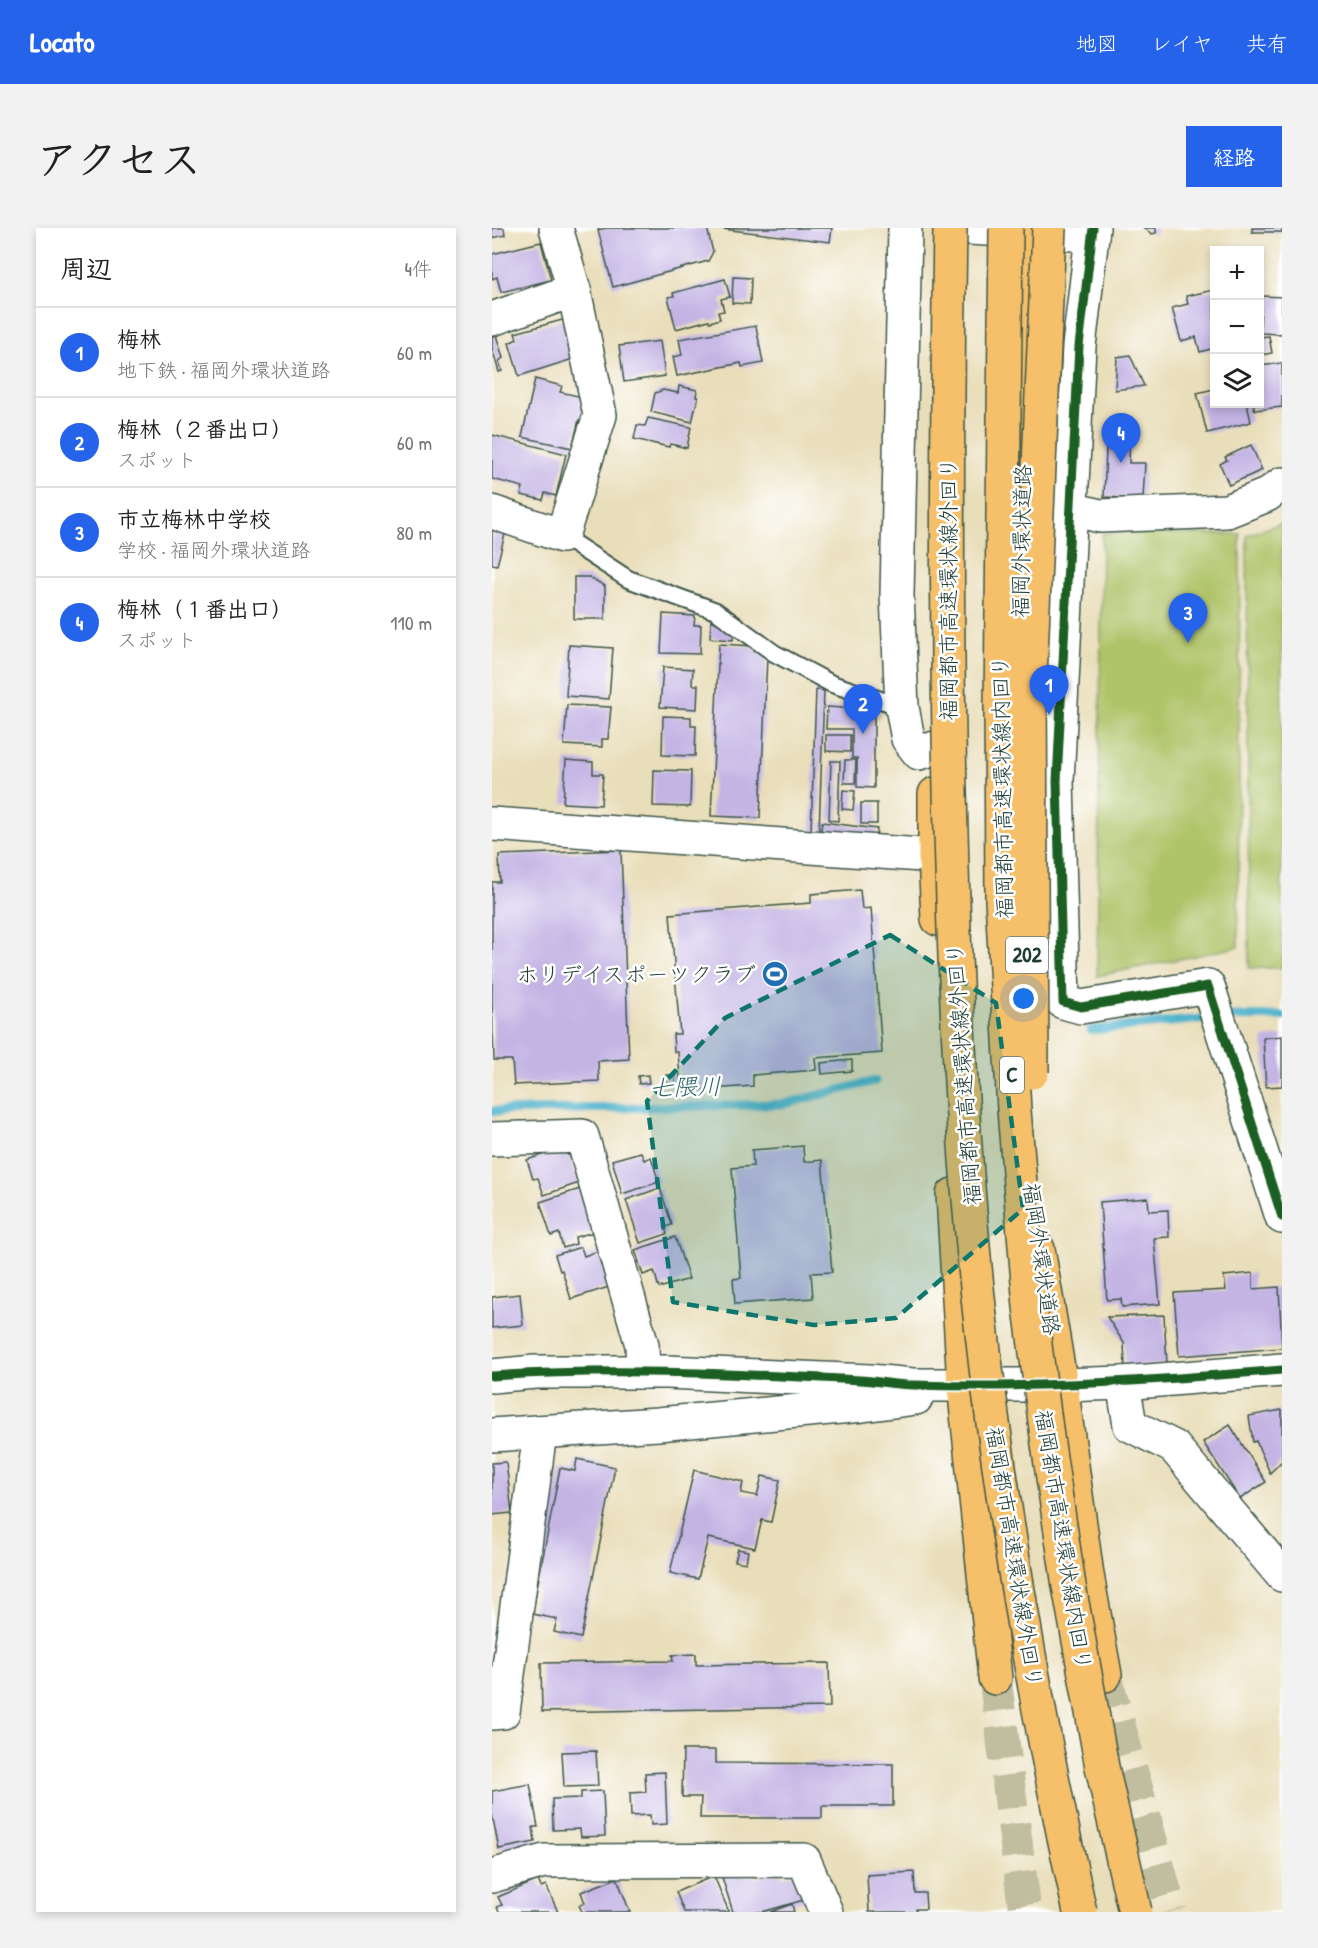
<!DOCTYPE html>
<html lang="ja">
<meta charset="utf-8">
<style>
body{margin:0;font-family:"Patrick Hand","Klee One",sans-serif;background:#f2f2f2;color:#202124}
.controls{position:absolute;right:18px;top:18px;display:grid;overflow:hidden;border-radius:0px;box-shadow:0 3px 9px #0003}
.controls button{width:54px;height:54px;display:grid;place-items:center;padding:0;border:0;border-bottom:2px solid #e0e0e0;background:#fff;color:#202124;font:30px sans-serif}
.you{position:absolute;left:532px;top:771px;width:21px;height:21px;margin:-15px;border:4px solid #fff;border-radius:50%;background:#1a73e8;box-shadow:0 0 0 9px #1a73e833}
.badge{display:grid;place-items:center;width:39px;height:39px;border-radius:50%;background:#2563eb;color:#fff;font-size:20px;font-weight:700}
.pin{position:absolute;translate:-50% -50px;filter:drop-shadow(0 2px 3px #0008)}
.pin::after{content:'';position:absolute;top:32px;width:21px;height:18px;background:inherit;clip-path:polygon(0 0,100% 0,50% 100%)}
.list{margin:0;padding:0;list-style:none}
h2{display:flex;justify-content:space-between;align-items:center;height:78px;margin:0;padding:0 24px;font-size:26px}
h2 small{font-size:20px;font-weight:400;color:#757577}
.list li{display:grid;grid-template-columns:39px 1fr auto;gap:18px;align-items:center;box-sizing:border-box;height:90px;padding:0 24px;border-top:2px solid #e0e0e0}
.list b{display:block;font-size:22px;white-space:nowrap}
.list p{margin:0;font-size:20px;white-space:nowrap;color:#757577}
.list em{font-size:20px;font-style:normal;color:#757577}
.icon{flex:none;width:33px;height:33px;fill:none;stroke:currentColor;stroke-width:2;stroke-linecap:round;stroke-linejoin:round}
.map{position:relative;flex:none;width:790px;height:1684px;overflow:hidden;border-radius:0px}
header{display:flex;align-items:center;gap:36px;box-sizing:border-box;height:84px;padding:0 30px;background:#2563eb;color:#fff}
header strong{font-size:28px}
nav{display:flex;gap:33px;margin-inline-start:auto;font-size:21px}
.intro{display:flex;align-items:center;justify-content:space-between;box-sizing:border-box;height:144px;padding:0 36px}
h1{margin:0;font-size:42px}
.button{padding:15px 27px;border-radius:0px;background:#2563eb;color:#fff;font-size:21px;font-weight:700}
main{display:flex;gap:36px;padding:0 36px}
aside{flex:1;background:#fff;border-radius:0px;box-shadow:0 3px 9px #0003}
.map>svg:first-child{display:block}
.green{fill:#afc367;stroke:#67804e;stroke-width:1.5}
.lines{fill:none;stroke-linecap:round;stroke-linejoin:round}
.stream{stroke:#4db2cc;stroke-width:9}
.building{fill:#c3b4e4}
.trunk-tunnel{stroke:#c1be9f;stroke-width:33;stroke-dasharray:33 16;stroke-linecap:butt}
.service-casing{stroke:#3d5548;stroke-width:20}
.minor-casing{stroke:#3d5548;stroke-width:36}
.tertiary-casing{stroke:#3d5548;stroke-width:36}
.trunk-casing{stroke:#3d5548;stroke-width:36}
.service{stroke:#fff;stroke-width:16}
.minor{stroke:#fff;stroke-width:33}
.tertiary{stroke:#fff;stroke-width:33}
.trunk{stroke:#f6c06b;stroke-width:33}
.motorway-bridge-casing{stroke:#3d5548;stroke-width:36;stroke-linecap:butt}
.motorway-bridge{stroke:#f6c06b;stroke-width:33}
.cycleway-casing{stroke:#fff;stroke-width:13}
.cycleway{stroke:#1b5e20;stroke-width:9}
.marked{fill:#0f766e;fill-opacity:0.2;stroke:#0f766e;stroke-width:4.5;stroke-dasharray:12 8;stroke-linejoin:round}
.labels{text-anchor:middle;stroke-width:5;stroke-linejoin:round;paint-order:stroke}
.shield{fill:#fff;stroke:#627771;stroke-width:1.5}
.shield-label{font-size:21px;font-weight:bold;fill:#1f3d34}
.street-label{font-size:22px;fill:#1f3d34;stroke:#fff}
.poi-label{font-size:22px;fill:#1f3d34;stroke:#fff;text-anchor:end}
.water-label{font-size:24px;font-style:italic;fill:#2f6669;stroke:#fff}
</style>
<header>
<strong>Locato</strong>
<nav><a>地図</a><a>レイヤ</a><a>共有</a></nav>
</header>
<div class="intro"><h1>アクセス</h1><a class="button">経路</a></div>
<main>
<aside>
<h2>周辺<small>4件</small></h2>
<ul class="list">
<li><span class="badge">1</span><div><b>梅林</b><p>地下鉄 · 福岡外環状道路</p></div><em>60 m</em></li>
<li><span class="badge">2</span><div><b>梅林（２番出口）</b><p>スポット</p></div><em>60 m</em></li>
<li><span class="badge">3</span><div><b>市立梅林中学校</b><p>学校 · 福岡外環状道路</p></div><em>80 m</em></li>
<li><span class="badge">4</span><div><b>梅林（１番出口）</b><p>スポット</p></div><em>110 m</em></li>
</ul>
</aside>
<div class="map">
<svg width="790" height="1684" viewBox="0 0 790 1684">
<rect width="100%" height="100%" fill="#fff"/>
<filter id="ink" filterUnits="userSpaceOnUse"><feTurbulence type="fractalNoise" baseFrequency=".0167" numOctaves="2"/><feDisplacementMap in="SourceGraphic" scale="12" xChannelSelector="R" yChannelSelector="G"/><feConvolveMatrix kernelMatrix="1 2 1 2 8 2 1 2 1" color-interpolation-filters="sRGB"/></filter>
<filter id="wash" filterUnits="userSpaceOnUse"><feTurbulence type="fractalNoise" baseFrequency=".008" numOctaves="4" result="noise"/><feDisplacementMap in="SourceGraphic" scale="24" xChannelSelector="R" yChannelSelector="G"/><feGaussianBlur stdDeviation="1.35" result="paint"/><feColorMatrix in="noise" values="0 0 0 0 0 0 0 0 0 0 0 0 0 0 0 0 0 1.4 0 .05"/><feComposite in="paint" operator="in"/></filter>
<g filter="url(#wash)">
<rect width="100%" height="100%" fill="#e9deba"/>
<!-- green -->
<g class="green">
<path d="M 790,295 L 790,740 L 757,740 L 755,307 Z"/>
<path d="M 610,305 L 748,306 L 746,719 L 605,748 Z"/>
</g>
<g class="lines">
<!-- stream -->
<g class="stream">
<path d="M 733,789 L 790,788"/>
<path d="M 599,802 L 719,790"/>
<path d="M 0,883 L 292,876 L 383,853"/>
</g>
</g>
<g id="blocks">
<!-- building -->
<g class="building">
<path d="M 0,0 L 12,0 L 13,7 L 0,10 Z"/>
<path d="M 114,0 L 215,0 L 221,24 L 216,33 L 121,59 L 106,2 Z"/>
<path d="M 231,0 L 340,0 L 338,14 L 231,1 Z"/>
<path d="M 652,0 L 664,0 L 664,5 L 660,6 Z"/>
<rect x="760" y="0" width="30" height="4"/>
<path d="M 49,14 L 59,52 L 9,64 L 5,49 L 0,51 L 0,26 Z"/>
<path d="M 241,49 L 259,50 L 258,76 L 240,75 Z"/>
<path d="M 233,51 L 238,69 L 229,71 L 232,83 L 226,84 L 228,91 L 218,94 L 217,92 L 184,101 L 176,69 L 182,68 L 181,65 Z"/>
<path d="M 722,62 L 722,120 L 708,124 L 704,109 L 689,113 L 680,80 L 696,76 L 694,68 Z"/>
<path d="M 769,68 L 790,69 L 790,106 L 768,105 Z"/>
<path d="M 74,91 L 84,130 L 27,148 L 17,115 L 25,111 L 23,105 Z"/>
<path d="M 264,98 L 271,135 L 250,139 L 249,135 L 185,148 L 181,129 L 190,127 L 187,111 Z"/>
<path d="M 4,107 L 11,130 L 7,133 L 10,143 L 7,144 L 0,120 L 0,109 Z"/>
<path d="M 777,108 L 780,125 L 768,127 L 768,109 Z"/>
<path d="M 168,113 L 173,148 L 132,154 L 127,118 Z"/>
<path d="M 638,127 L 652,158 L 623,162 L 625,129 Z"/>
<path d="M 790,135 L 790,179 L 763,182 L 761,176 L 768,176 L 768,138 Z"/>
<path d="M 43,151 L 70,158 L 68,164 L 95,170 L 90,194 L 87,192 L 80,220 L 30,209 Z"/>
<path d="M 187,158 L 205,162 L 204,169 L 206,169 L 200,194 L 159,184 L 163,165 L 171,162 L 186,165 Z"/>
<path d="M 722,161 L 722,176 L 755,176 L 759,194 L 715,205 L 705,165 Z"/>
<path d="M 156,190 L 199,199 L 195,220 L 178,216 L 177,219 L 142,211 L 145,197 L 153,198 Z"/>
<path d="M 615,199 L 638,200 L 637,235 L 653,235 L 651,271 L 612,269 Z"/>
<path d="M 0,207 L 74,226 L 64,268 L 53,265 L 51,272 L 29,267 L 31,259 L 0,251 Z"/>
<path d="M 759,217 L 770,242 L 737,257 L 728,236 L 735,232 L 733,229 Z"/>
<path d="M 0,291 L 16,295 L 5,337 L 0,336 Z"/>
<path d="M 82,349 L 97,349 L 113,358 L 113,391 L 82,391 Z"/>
<path d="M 171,386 L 203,388 L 202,397 L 209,397 L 208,426 L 169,425 Z"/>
<path d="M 219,392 L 242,403 L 241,412 L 218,410 Z"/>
<path d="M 227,416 L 263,418 L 275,429 L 268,590 L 219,588 Z"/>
<path d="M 77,417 L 121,420 L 117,471 L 74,468 Z"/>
<path d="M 171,439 L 201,441 L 200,457 L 206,457 L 205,481 L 168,479 Z"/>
<path d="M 324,462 L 332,463 L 327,604 L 319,603 Z"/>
<path d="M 75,477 L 119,479 L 116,511 L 110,511 L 110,519 L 72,517 Z"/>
<path d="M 335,479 L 382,482 L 382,560 L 365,559 L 365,530 L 360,530 L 360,501 L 334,501 Z"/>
<path d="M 171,488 L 199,489 L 199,498 L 204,498 L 203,528 L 170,527 Z"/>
<path d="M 334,507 L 358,507 L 358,524 L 334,523 Z"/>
<path d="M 74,532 L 101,534 L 101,546 L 111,546 L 109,577 L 71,575 Z"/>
<path d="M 353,532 L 364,532 L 363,555 L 352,555 Z"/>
<path d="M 339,533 L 348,533 L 346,593 L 337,592 Z"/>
<path d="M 162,542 L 199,543 L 198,579 L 161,578 Z"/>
<path d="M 351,562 L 363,563 L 361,582 L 350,581 Z"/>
<rect x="369" y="575" width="16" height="21"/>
<path d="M 330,594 L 385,601 L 384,609 L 329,603 Z"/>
<path d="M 129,622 L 137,831 L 106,833 L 107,853 L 22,857 L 20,832 L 2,832 L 0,770 L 0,654 L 8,654 L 7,627 Z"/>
<path d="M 368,662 L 370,681 L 379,680 L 390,825 L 323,830 L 324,842 L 261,847 L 261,858 L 189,863 L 186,824 L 182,824 L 181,806 L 188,806 L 178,686 L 319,675 L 319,666 Z"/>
<path d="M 790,808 L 790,858 L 774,859 L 771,810 Z"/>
<path d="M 360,832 L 360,843 L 330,846 L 329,835 Z"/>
<path d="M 156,847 L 157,855 L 147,856 L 146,848 Z"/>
<path d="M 174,847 L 183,847 L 183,855 L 174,856 Z"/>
<path d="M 311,918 L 312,934 L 330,932 L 340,1044 L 319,1045 L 321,1070 L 243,1076 L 241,1051 L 249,1050 L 240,940 L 261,938 L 260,922 Z"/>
<path d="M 149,924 L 152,932 L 159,929 L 167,954 L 130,966 L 120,932 Z"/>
<path d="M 56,925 L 73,925 L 78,928 L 87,955 L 52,967 L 46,950 L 41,951 L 35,932 Z"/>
<path d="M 168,960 L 180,997 L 173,999 L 175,1006 L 148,1015 L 134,972 Z"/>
<path d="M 88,961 L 102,1004 L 83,1009 L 84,1016 L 71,1020 L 67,1005 L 59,1008 L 48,974 Z"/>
<path d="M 656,970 L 657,983 L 676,982 L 677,1009 L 662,1010 L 668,1076 L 630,1079 L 629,1071 L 615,1072 L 608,974 Z"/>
<path d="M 183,1009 L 197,1051 L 167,1060 L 162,1043 L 151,1047 L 143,1022 Z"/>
<path d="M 89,1019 L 92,1028 L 109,1022 L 120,1058 L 79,1071 L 70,1042 L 68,1043 L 63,1027 Z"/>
<path d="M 761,1045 L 761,1061 L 787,1059 L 790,1120 L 687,1128 L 682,1065 L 734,1062 L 732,1048 Z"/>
<path d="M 28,1066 L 31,1097 L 0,1100 L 0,1069 Z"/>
<path d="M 672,1087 L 675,1136 L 633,1139 L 632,1115 L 615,1089 Z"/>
<path d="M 790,1182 L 790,1233 L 778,1245 L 764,1213 L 761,1214 L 757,1188 Z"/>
<path d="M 738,1197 L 774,1254 L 748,1271 L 711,1214 Z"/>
<path d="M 85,1231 L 123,1239 L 89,1410 L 62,1404 L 65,1391 L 40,1386 L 68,1240 L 83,1243 Z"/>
<path d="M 14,1234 L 20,1285 L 0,1287 L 0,1235 Z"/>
<path d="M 202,1242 L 251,1254 L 249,1265 L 265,1268 L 270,1248 L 288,1252 L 279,1294 L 270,1292 L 263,1320 L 216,1310 L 206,1351 L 178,1345 Z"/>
<path d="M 246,1321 L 256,1323 L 254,1335 L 243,1333 Z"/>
<path d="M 204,1426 L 204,1437 L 337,1435 L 338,1479 L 50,1484 L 49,1435 L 181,1433 L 180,1427 Z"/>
<path d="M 191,1522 L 224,1522 L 224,1535 L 401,1536 L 401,1578 L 330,1578 L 330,1590 L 208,1590 L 209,1569 L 190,1569 Z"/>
<path d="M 104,1523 L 106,1558 L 72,1559 L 70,1524 Z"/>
<path d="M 173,1544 L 175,1596 L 159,1597 L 158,1587 L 139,1588 L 138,1565 L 154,1564 L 153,1545 Z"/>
<path d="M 38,1556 L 46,1599 L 41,1599 L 43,1614 L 7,1621 L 0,1586 L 0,1563 Z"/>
<path d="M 111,1563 L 113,1608 L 89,1609 L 88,1601 L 61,1602 L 60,1571 L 89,1570 L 89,1564 Z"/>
<path d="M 250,1640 L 253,1649 L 261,1647 L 263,1650 L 288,1643 L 290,1649 L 305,1645 L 322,1669 L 270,1684 L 241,1684 L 229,1646 Z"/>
<path d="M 422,1644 L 423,1665 L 433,1665 L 434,1681 L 424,1681 L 424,1684 L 377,1684 L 375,1647 Z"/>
<path d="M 222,1648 L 237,1684 L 192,1684 L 184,1664 Z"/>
<path d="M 125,1650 L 138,1684 L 90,1684 L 87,1677 L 93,1675 L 89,1664 Z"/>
<path d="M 46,1652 L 49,1659 L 54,1657 L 66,1684 L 7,1684 L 5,1679 L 10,1677 L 6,1669 Z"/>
<path d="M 300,1676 L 302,1684 L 278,1684 Z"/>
</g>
</g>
</g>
<g filter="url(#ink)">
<use href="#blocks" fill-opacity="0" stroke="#3d5548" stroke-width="1.5"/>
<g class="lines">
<!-- trunk-tunnel -->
<g class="trunk-tunnel">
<path d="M 613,1447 L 679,1684"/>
<path d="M 503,1450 L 533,1684"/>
</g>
<defs>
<path id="service" d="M 70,308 L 136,351 L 224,383 L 282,425 L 340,456 L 410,479"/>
<g id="minor">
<path d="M 413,0 L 405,367 L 410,479 L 416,511 L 427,525 L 443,520"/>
<path d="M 477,0 L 600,7"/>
<path d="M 601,0 L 587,118 L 565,553 L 571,774 L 589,779 L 716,758 L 790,989"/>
<path d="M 0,91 L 82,62"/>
<path d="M 579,281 L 608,288 L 735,283 L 775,267 L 790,256"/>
<path d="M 0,284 L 70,308 L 108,187 L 82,62 L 64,0"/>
<path d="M 0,596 L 443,628"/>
<path d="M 0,911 L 90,908 L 150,1117 L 151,1144"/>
<path d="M 631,1155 L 638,1197 L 682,1219 L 790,1347"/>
<path d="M 569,1157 L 631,1155 L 790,1142"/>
<path d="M 0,1485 L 11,1484 L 48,1204"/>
<path d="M 0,1648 L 52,1633 L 312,1632 L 334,1684"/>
</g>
<g id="tertiary">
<path d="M 0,1148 L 43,1144 L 175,1144 L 378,1153 L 421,1157 L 569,1157"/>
<path d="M 0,1207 L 166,1196 L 371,1177 L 424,1170"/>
</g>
<g id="trunk">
<path d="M 526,340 L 537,0"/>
<path d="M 443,566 L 443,628 L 446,691"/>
<path d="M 461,967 L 472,1157 L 503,1450"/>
<path d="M 546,1021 L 569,1157 L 595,1347 L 613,1447"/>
</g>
</defs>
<!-- service casing -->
<use href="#service" class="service-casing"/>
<!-- minor casing -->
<use href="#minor" class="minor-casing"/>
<!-- tertiary casing -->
<use href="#tertiary" class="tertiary-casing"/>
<!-- trunk casing -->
<use href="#trunk" class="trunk-casing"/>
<!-- service -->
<use href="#service" class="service"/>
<!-- minor -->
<use href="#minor" class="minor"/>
<!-- tertiary -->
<use href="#tertiary" class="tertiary"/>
<!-- trunk -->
<use href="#trunk" class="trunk"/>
<defs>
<g id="motorway-bridge">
<path d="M 458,0 C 455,187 454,374 458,562 C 462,737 469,914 488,1088 C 510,1288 545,1487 588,1684"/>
<path d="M 514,0 L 509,479 L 510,671 L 522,882 L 538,1079 L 556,1216 L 577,1358 L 610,1539 L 643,1684"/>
<path d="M 540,844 L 538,452 L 557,0"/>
</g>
</defs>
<!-- motorway-bridge casing -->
<use href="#motorway-bridge" class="motorway-bridge-casing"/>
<!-- motorway-bridge -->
<use href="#motorway-bridge" class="motorway-bridge"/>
<defs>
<g id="cycleway">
<path d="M 601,0 L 587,118 L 565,553 L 571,774 L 589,779 L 716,758 L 790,989"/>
<path d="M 0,1148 C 122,1139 246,1146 368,1152 C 386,1153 404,1157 422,1157 C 545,1161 668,1152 790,1142"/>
</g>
</defs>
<!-- cycleway casing -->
<use href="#cycleway" class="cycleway-casing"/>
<!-- cycleway -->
<use href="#cycleway" class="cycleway"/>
</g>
</g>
<!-- marked area -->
<path class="marked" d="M 398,707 L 504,775 L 531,981 L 404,1090 L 322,1097 L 181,1074 L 155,873 L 233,790 Z"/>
<!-- icons -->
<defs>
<symbol id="stadium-disc" viewBox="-11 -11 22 22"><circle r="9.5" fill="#1f6fb2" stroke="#fff"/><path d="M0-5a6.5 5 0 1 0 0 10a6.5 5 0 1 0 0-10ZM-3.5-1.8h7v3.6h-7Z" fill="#fff"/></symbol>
</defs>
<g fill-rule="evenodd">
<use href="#stadium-disc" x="268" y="731" width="30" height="30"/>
</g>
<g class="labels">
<!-- shield labels -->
<g class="shield">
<rect x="514" y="709" width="42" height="36" rx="4.5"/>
<rect x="508" y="829" width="24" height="36" rx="4.5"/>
</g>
<g class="shield-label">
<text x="535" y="734">202</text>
<text x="520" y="854">C</text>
</g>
<!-- street labels -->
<g class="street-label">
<text transform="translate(529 313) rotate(-89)" y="8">福岡外環状道路</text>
<text transform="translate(456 361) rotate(-90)" y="8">福岡都市高速環状線外回り</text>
<text transform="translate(510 559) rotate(-91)" y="8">福岡都市高速環状線内回り</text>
<text transform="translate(471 846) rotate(-94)" y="8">福岡都市高速環状線外回り</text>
<text transform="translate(550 1031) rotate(82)" y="8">福岡外環状道路</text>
<text transform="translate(572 1312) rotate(81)" y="8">福岡都市高速環状線内回り</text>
<text transform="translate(523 1329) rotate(81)" y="8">福岡都市高速環状線外回り</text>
</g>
<!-- poi labels -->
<g class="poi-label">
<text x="264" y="754">ホリデイスポーツクラブ</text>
</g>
<!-- water labels -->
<g class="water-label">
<text transform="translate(193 859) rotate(-1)" y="8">七隈川</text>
</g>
</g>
</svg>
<div class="controls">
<button>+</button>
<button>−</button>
<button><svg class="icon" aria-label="layers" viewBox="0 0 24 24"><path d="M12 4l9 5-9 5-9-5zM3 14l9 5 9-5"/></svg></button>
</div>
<div class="you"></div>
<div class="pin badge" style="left:557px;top:487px">1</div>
<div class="pin badge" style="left:371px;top:506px">2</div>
<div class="pin badge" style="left:696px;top:415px">3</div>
<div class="pin badge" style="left:629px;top:235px">4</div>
</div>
</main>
